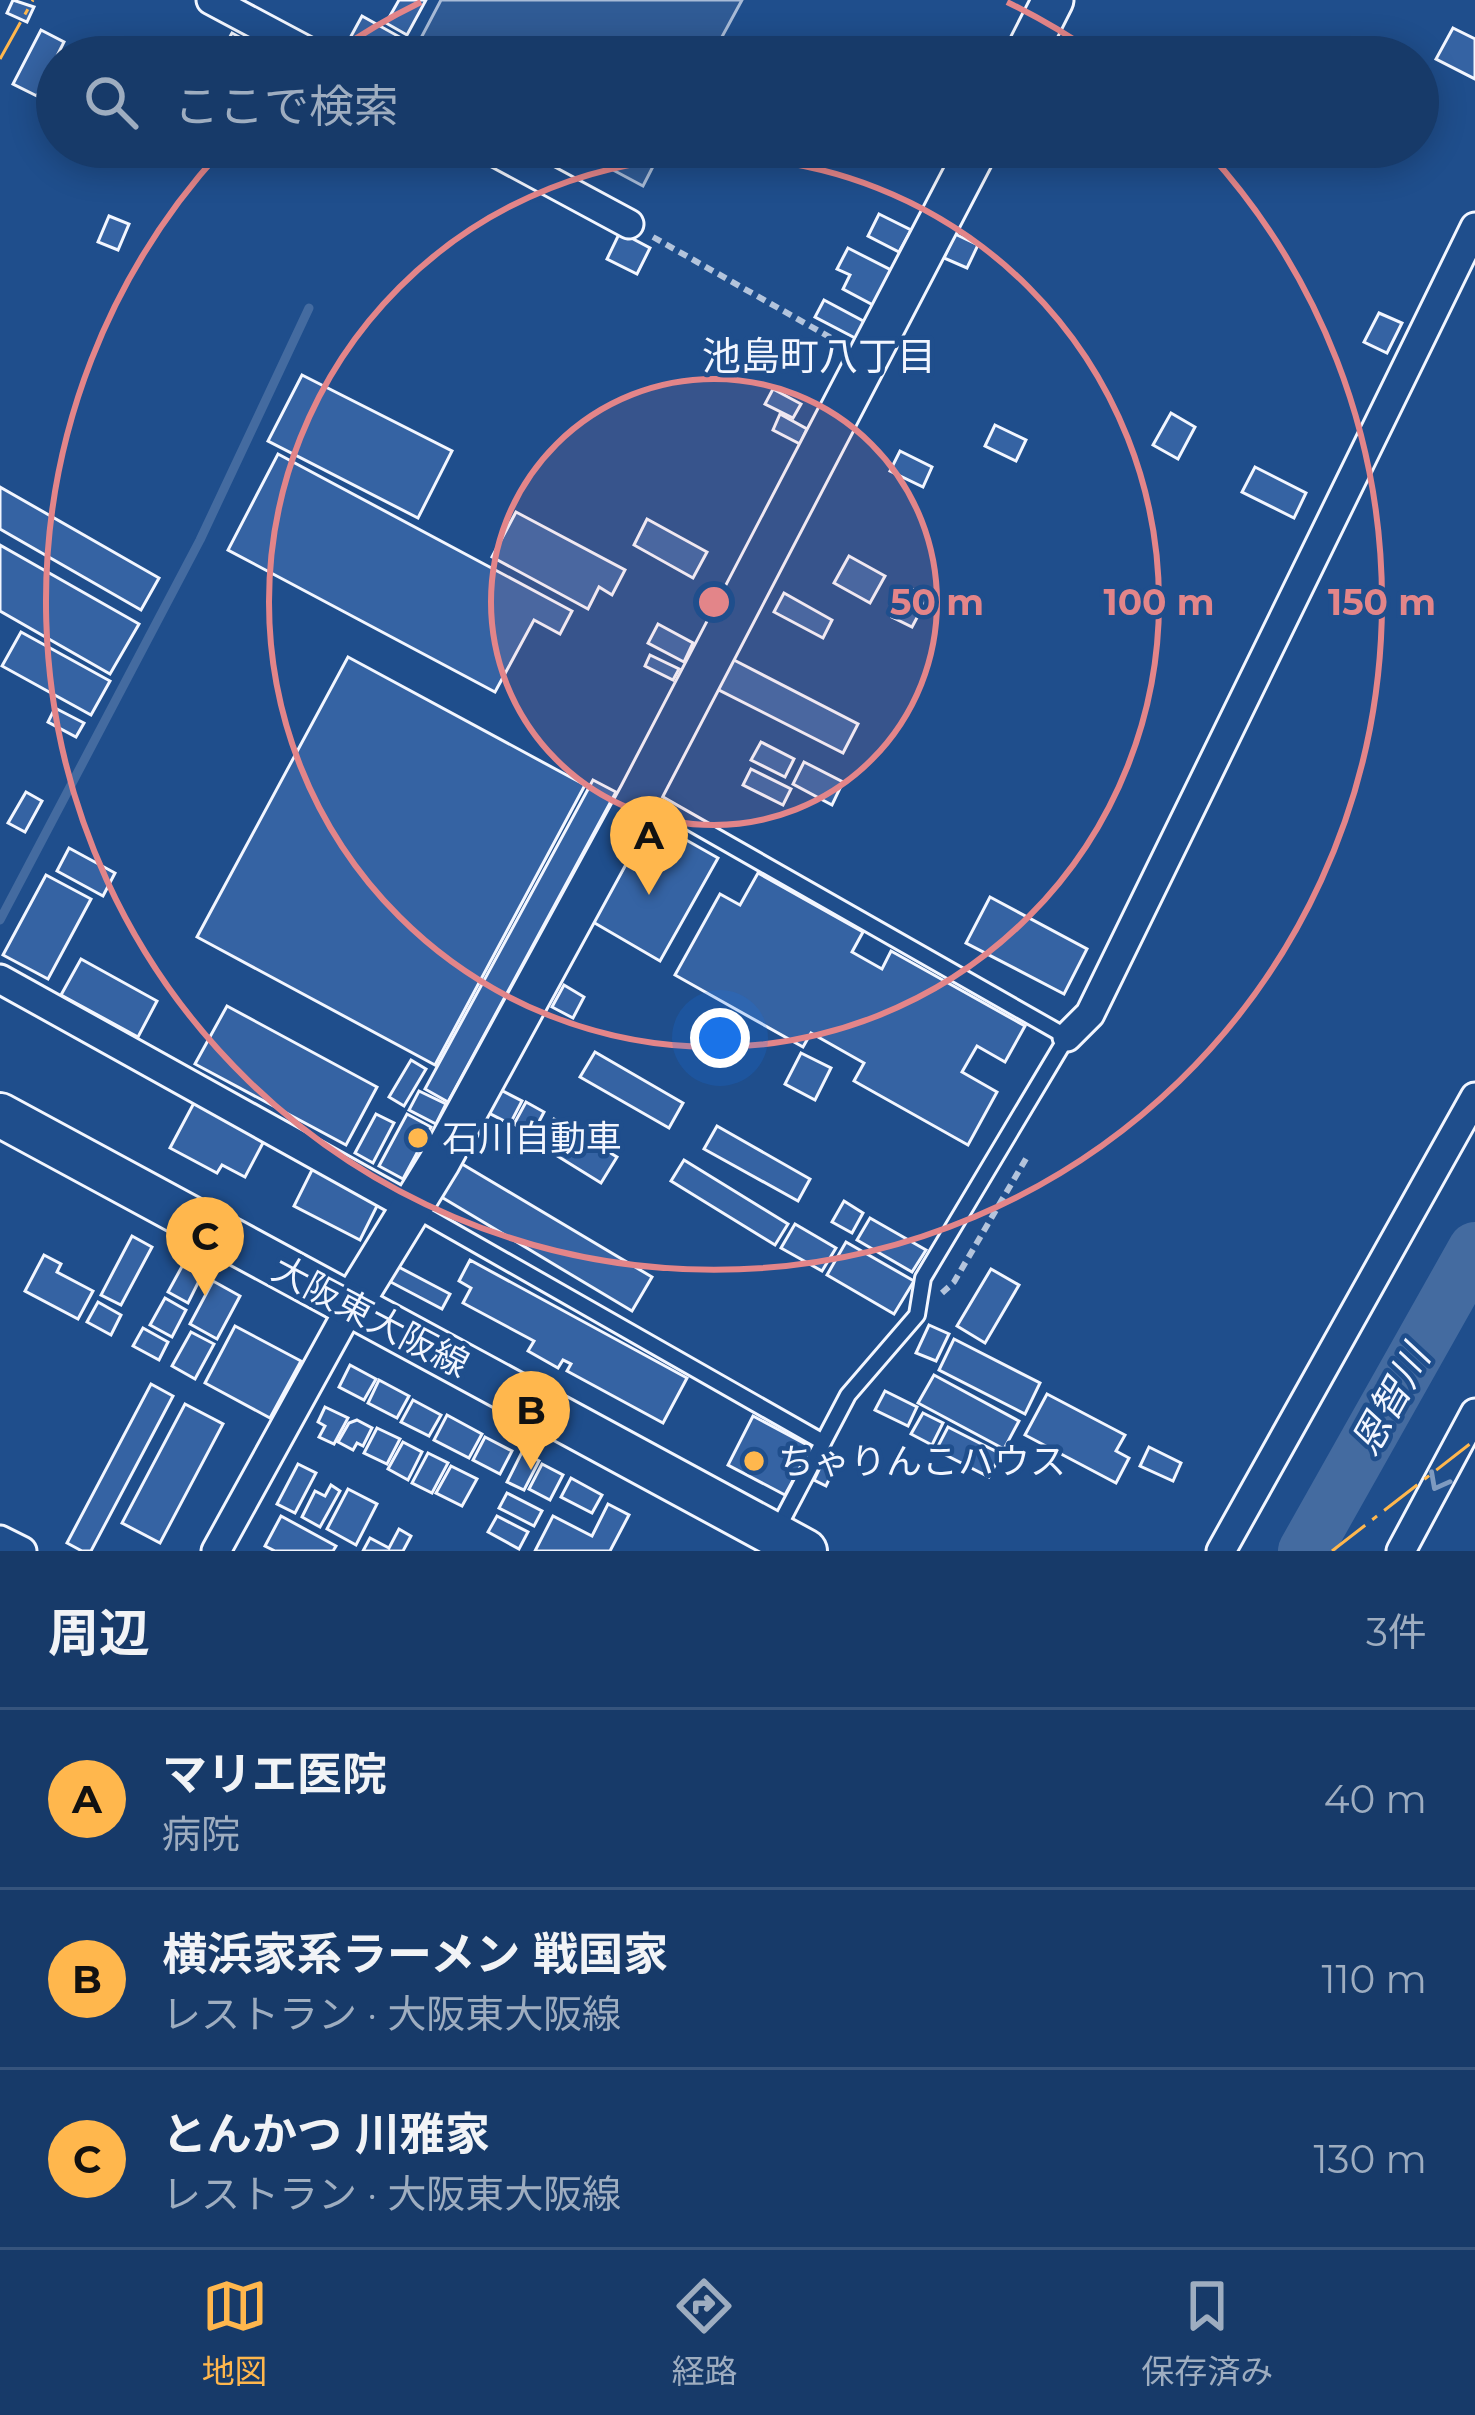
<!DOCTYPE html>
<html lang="ja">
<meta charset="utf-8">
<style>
body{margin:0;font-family:Montserrat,"Noto Sans JP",sans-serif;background:#20416f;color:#f1f3f6}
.you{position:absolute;left:720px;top:1038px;width:42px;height:42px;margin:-30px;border:9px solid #fff;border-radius:50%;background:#1a73e8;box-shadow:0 0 0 18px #1a73e833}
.badge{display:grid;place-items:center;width:78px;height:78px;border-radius:50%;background:#ffb74d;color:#111;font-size:39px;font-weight:700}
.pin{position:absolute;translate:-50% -99px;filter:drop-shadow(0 3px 6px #0008)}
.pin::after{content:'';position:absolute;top:63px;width:42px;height:36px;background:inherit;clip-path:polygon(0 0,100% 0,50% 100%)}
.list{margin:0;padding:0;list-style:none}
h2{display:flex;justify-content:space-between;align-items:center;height:156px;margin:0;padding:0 48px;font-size:51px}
h2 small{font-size:39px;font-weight:400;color:#9eadc0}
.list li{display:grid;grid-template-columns:78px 1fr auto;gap:36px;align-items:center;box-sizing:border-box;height:180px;padding:0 48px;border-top:3px solid #36547d}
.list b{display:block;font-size:45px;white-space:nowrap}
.list p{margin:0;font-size:39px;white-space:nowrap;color:#9eadc0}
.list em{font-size:39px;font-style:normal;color:#9eadc0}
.icon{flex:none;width:66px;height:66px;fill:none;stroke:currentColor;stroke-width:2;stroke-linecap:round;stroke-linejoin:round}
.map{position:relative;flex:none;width:1475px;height:1551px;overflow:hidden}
.search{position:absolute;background:#173a69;box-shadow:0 6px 30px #0003;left:36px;right:36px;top:36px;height:132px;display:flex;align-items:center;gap:30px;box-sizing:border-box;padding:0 42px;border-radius:66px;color:#9eadc0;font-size:45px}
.sheet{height:696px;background:#173a69}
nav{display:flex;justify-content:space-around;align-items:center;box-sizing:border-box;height:168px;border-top:3px solid #36547d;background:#173a69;font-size:33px;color:#9eadc0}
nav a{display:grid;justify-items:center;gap:6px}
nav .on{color:#ffb74d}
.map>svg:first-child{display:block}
.built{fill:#305b95;stroke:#a8bbd7;stroke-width:3}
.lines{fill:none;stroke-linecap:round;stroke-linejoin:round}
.stream{stroke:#446ba0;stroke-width:9}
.river{stroke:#446ba0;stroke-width:54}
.building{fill:#3563a3;stroke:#f2f6ff;stroke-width:3}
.lane-casing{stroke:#f2f6ff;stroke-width:20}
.street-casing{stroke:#f2f6ff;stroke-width:33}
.secondary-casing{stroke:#f2f6ff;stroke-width:45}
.primary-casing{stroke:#f2f6ff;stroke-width:48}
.path{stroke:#b3c4dc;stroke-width:6;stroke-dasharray:9 6;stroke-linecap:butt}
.lane{stroke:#1f4e8c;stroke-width:14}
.street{stroke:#1f4e8c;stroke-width:27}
.secondary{stroke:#1f4e8c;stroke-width:39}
.primary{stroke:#1f4e8c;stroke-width:42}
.power{stroke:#ffb74d;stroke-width:3;stroke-dasharray:42 9 6 9;stroke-linecap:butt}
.oneway{stroke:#7e9ac0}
.ring{fill:none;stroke:#e38589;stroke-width:6}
.poi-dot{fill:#ffb74d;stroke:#1f4e8c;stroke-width:4.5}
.labels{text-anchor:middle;stroke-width:9;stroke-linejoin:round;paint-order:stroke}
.poi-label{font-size:36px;fill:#f2f6ff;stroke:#1f4e8c;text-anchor:start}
.street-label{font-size:36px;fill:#f2f6ff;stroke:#1f4e8c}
.neighbourhood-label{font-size:39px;fill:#f2f6ff;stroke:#1f4e8c}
.water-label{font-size:39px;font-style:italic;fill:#f2f6ff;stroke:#1f4e8c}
.centre{fill:#e38589;stroke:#1f4e8c;stroke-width:6}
.ring-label{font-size:36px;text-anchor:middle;font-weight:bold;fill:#e38589;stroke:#1f4e8c;stroke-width:9;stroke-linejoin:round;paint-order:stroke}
</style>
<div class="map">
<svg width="1475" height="1551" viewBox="0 0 1475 1551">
<rect width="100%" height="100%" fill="#1f4e8c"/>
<!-- built -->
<g class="built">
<path d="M 441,0 L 742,0 L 711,57 L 411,57 Z"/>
<path d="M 570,147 L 663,147 L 643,186 Z"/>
</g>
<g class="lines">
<!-- stream -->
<path class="stream" d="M 0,920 L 200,540 L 309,308"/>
<!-- river -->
<path class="river" d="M 1305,1551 L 1475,1249"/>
</g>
<!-- building -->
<g class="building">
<path d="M 13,0 L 34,7 L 27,22 L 7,13 Z"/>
<path d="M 399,0 L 426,0 L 407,35 L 386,23 Z"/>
<path d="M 362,16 L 405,40 L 396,57 L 381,57 L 349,40 Z"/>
<path d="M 1453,28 L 1475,39 L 1475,79 L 1436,59 Z"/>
<path d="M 41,30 L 64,42 L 37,96 L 13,84 Z"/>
<path d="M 232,33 L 254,45 L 248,57 L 219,57 Z"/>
<path d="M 879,214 L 911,230 L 899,252 L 868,236 Z"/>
<path d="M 109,216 L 129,224 L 118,250 L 98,242 Z"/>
<path d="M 620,232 L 650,248 L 637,274 L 607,259 Z"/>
<path d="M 955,234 L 978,245 L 967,268 L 944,258 Z"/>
<path d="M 848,248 L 891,270 L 873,305 L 843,289 L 850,275 L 837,269 Z"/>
<path d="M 824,300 L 865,322 L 857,339 L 815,317 Z"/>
<path d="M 1379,313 L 1402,323 L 1387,353 L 1364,342 Z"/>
<path d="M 302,375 L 452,451 L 418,518 L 268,441 Z"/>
<path d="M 773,389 L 801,404 L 793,418 L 765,404 Z"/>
<path d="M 1171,413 L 1195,427 L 1178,459 L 1153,445 Z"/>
<path d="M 780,414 L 807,429 L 800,444 L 773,430 Z"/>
<path d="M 995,425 L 1026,440 L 1016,461 L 985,446 Z"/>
<path d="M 900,451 L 932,467 L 923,487 L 890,471 Z"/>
<path d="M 278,454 L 572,611 L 560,634 L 534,620 L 495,692 L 228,550 Z"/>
<path d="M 1255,467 L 1306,493 L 1294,518 L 1242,492 Z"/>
<path d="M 0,487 L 159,578 L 141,610 L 0,529 Z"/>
<path d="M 516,512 L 625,570 L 612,595 L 599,587 L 588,609 L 492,557 Z"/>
<path d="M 647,519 L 707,552 L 693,578 L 634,545 Z"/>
<path d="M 0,545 L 139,624 L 110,674 L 0,611 Z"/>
<path d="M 849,556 L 885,576 L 870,603 L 834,583 Z"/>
<path d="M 908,587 L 928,597 L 912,627 L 892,617 Z"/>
<path d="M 784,593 L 832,620 L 823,638 L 774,612 Z"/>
<path d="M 658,624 L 693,643 L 684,662 L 648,643 Z"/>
<path d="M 21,632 L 110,681 L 91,715 L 2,666 Z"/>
<path d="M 650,655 L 679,669 L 673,680 L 645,666 Z"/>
<path d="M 348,657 L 585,785 L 435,1065 L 197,937 Z"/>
<path d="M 732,659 L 858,724 L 843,753 L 717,689 Z"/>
<path d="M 55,708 L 84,723 L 76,737 L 48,722 Z"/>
<path d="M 761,742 L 794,759 L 785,777 L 751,760 Z"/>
<path d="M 804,762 L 843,782 L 832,805 L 793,784 Z"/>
<path d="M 751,769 L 791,789 L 783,805 L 743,785 Z"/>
<path d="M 593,780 L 616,792 L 448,1102 L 425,1089 Z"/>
<path d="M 26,792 L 42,801 L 25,832 L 8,823 Z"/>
<path d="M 665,828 L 718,858 L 660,961 L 593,922 L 640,839 L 654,846 Z"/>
<path d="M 69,848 L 115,873 L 103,896 L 57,871 Z"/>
<path d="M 758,873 L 863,932 L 852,952 L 882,969 L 891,951 L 1025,1026 L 1005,1062 L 977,1046 L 962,1072 L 997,1092 L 968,1145 L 854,1081 L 864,1063 L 811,1033 L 803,1047 L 675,975 L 720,894 L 740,905 Z"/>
<path d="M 46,875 L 91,899 L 48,979 L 3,955 Z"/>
<path d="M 990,897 L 1087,949 L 1064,994 L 966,943 Z"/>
<path d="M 81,959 L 157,1001 L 138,1037 L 61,995 Z"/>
<path d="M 564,985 L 584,997 L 573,1018 L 552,1007 Z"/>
<path d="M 227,1006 L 377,1087 L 346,1145 L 195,1064 Z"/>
<path d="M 595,1052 L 683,1103 L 669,1128 L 580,1077 Z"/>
<path d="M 801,1053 L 831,1068 L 815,1100 L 785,1084 Z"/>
<path d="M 411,1060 L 426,1069 L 404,1106 L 389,1097 Z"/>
<path d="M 497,1088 L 522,1101 L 510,1124 L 485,1111 Z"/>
<path d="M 419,1091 L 446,1104 L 436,1124 L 409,1110 Z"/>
<path d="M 195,1101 L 265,1139 L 245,1177 L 222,1165 L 217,1173 L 170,1148 Z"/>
<path d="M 526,1102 L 544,1112 L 532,1135 L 514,1124 Z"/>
<path d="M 376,1114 L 394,1123 L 373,1163 L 355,1153 Z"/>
<path d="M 407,1114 L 431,1127 L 403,1179 L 379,1166 Z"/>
<path d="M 554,1119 L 617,1157 L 601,1183 L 538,1144 Z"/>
<path d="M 717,1126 L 810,1179 L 798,1201 L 704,1149 Z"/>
<path d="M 684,1160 L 788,1224 L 775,1245 L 671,1181 Z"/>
<path d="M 457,1161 L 652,1277 L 632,1311 L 438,1195 Z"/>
<path d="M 313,1168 L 379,1202 L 360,1240 L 294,1206 Z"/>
<path d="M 844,1201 L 863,1213 L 852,1233 L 832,1222 Z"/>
<path d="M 870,1218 L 926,1250 L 912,1272 L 857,1240 Z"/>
<path d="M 795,1224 L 836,1248 L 822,1271 L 781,1248 Z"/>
<path d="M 132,1236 L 152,1247 L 121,1305 L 101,1295 Z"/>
<path d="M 846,1242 L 914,1281 L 894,1314 L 827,1275 Z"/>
<path d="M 44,1255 L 61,1264 L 57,1272 L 93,1291 L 78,1319 L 25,1291 Z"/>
<path d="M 470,1260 L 687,1378 L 663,1423 L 567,1371 L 571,1364 L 563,1360 L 558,1368 L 528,1351 L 534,1341 L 463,1303 L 471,1288 L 459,1281 Z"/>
<path d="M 185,1261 L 204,1271 L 188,1303 L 168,1292 Z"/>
<path d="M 393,1264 L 450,1294 L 442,1309 L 385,1279 Z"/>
<path d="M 991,1269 L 1019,1285 L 985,1343 L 957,1326 Z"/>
<path d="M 213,1281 L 240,1296 L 217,1339 L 190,1324 Z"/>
<path d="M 165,1298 L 186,1310 L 172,1337 L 150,1325 Z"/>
<path d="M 98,1302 L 121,1315 L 111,1335 L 87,1322 Z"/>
<path d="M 929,1325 L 949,1334 L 936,1361 L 916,1353 Z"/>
<path d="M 235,1326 L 301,1361 L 270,1418 L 205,1383 Z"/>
<path d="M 143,1328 L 168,1342 L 159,1360 L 133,1346 Z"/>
<path d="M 191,1332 L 214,1344 L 195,1379 L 172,1366 Z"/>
<path d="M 954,1339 L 1040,1383 L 1025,1414 L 939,1370 Z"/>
<path d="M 350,1365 L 376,1379 L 364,1400 L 339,1387 Z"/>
<path d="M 934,1375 L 1019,1421 L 1004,1449 L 918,1403 Z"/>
<path d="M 379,1380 L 409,1396 L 397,1418 L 368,1403 Z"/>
<path d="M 151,1384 L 173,1396 L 91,1551 L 82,1551 L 67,1543 Z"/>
<path d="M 885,1391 L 917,1407 L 908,1426 L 875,1410 Z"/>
<path d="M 1047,1394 L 1125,1435 L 1116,1451 L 1129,1458 L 1116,1483 L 1025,1435 Z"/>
<path d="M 413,1400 L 441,1415 L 429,1436 L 401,1422 Z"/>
<path d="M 185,1404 L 223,1424 L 160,1543 L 122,1523 Z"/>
<path d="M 325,1407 L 348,1418 L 334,1444 L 319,1437 L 325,1426 L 318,1422 Z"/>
<path d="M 923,1413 L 943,1423 L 932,1445 L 911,1434 Z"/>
<path d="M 447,1415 L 482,1434 L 469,1458 L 434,1440 Z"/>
<path d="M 753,1416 L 811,1447 L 785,1495 L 728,1465 Z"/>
<path d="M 357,1420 L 372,1428 L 363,1446 L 357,1443 L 353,1450 L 338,1442 L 349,1423 Z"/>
<path d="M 948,1427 L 1001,1454 L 989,1477 L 936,1450 Z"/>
<path d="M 377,1428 L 400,1439 L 387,1464 L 364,1453 Z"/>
<path d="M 485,1437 L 512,1451 L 500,1474 L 473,1460 Z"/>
<path d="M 403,1442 L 422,1452 L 408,1480 L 388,1469 Z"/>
<path d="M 1149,1447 L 1181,1463 L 1173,1481 L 1140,1466 Z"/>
<path d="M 522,1452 L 539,1461 L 524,1490 L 507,1482 Z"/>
<path d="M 428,1453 L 448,1463 L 432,1493 L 412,1483 Z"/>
<path d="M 826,1455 L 838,1460 L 826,1486 L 814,1480 Z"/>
<path d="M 298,1464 L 316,1473 L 295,1513 L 277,1504 Z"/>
<path d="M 542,1464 L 563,1475 L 550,1500 L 529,1489 Z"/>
<path d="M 451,1466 L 477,1479 L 462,1506 L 436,1493 Z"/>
<path d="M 571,1478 L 602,1495 L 592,1513 L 561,1497 Z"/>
<path d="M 331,1485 L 340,1491 L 320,1527 L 302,1517 L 315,1491 L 325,1496 Z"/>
<path d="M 348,1489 L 377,1504 L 356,1545 L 327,1529 Z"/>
<path d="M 507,1493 L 542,1511 L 534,1526 L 499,1508 Z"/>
<path d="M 608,1504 L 629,1515 L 610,1551 L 535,1551 L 553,1516 L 592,1536 Z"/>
<path d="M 281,1516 L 336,1546 L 333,1551 L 275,1551 L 265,1546 Z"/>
<path d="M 497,1516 L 528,1532 L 519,1549 L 488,1532 Z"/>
<path d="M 399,1529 L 411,1536 L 403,1551 L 363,1551 L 370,1538 L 389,1548 Z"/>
</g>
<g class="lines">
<defs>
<g id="lane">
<path d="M 644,796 L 1067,1037 L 923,1278 L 917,1315 L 848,1395 L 777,1530"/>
<path d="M 414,1209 L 823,1442"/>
</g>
<g id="street">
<path d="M 211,0 L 318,57"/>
<path d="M 486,147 L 629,224"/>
<path d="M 0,979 L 410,1207"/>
<path d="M 1067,1037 L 1090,1014 L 1475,227"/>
<path d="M 0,1540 L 22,1551"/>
<path d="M 216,1551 L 351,1306"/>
<path d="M 1221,1551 L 1475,1097"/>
<path d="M 1401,1551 L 1475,1413"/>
</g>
<g id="secondary">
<path d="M 1024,57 L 1053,0"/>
<path d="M 351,1306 L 440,1161 L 640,795 L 978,147"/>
</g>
<path id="primary" d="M 0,1115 L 805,1551"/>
</defs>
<!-- lane casing -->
<use href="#lane" class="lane-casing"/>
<!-- street casing -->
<use href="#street" class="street-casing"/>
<!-- secondary casing -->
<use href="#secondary" class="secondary-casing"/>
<!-- primary casing -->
<use href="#primary" class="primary-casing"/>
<!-- path -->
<g class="path">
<path d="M 653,237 L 840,343"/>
<path d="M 942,1293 L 954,1282 L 1027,1157"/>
</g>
<!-- lane -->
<use href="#lane" class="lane"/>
<!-- street -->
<use href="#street" class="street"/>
<!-- secondary -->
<use href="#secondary" class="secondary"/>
<!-- primary -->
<use href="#primary" class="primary"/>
<!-- power -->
<g class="power">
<path d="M 0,59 L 33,0"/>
<path d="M 1332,1551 L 1475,1440"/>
</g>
</g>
<!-- one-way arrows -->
<defs><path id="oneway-chevron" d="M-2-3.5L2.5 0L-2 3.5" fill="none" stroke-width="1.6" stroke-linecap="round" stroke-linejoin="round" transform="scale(3)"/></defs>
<use class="oneway" href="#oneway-chevron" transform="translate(1438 1482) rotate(118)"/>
<!-- distance rings -->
<circle cx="714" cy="602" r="223" fill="#e38589" fill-opacity=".12"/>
<g class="ring">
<circle cx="714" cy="602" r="223"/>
<circle cx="714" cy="602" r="445"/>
<path d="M331 55A668 668 0 0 1 421 2M1007 2A668 668 0 0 1 1097 55M1207 151A668 668 0 1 1 221 151"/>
</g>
<!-- markers -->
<g class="poi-dot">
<circle cx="418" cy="1138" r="12"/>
<circle cx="754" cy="1461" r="12"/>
</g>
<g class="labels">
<!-- poi labels -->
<g class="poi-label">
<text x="442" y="1151">石川自動車</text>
<text x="778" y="1474">ちゃりんこハウス</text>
</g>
<!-- street labels -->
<g class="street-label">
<text transform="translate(371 1316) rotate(28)" y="13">大阪東大阪線</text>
</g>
<!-- neighbourhood labels -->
<g class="neighbourhood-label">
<text x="819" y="370">池島町八丁目</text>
</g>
<!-- water labels -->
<g class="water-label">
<text transform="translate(1390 1400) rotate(-61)" y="14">恩智川</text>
</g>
</g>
<circle cx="714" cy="602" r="18" class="centre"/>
<g class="ring-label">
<text x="937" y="615">50 m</text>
<text x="1159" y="615">100 m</text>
<text x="1382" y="615">150 m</text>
</g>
</svg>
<div class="you"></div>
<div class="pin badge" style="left:649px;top:895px">A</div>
<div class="pin badge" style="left:531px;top:1470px">B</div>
<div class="pin badge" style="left:205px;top:1296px">C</div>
<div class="search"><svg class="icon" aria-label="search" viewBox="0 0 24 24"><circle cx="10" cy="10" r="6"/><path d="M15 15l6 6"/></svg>ここで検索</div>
</div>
<section class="sheet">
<h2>周辺<small>3件</small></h2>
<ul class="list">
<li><span class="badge">A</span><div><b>マリエ医院</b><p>病院</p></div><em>40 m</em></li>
<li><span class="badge">B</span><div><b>横浜家系ラーメン 戦国家</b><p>レストラン · 大阪東大阪線</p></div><em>110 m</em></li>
<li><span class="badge">C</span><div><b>とんかつ 川雅家</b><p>レストラン · 大阪東大阪線</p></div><em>130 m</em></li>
</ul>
</section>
<nav>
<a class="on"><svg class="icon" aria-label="map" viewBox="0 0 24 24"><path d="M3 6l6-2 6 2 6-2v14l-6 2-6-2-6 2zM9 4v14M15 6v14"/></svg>地図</a>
<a><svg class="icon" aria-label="directions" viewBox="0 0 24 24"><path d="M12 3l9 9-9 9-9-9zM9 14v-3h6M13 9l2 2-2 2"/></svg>経路</a>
<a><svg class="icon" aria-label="saved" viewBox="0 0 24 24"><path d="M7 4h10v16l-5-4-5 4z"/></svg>保存済み</a>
</nav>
